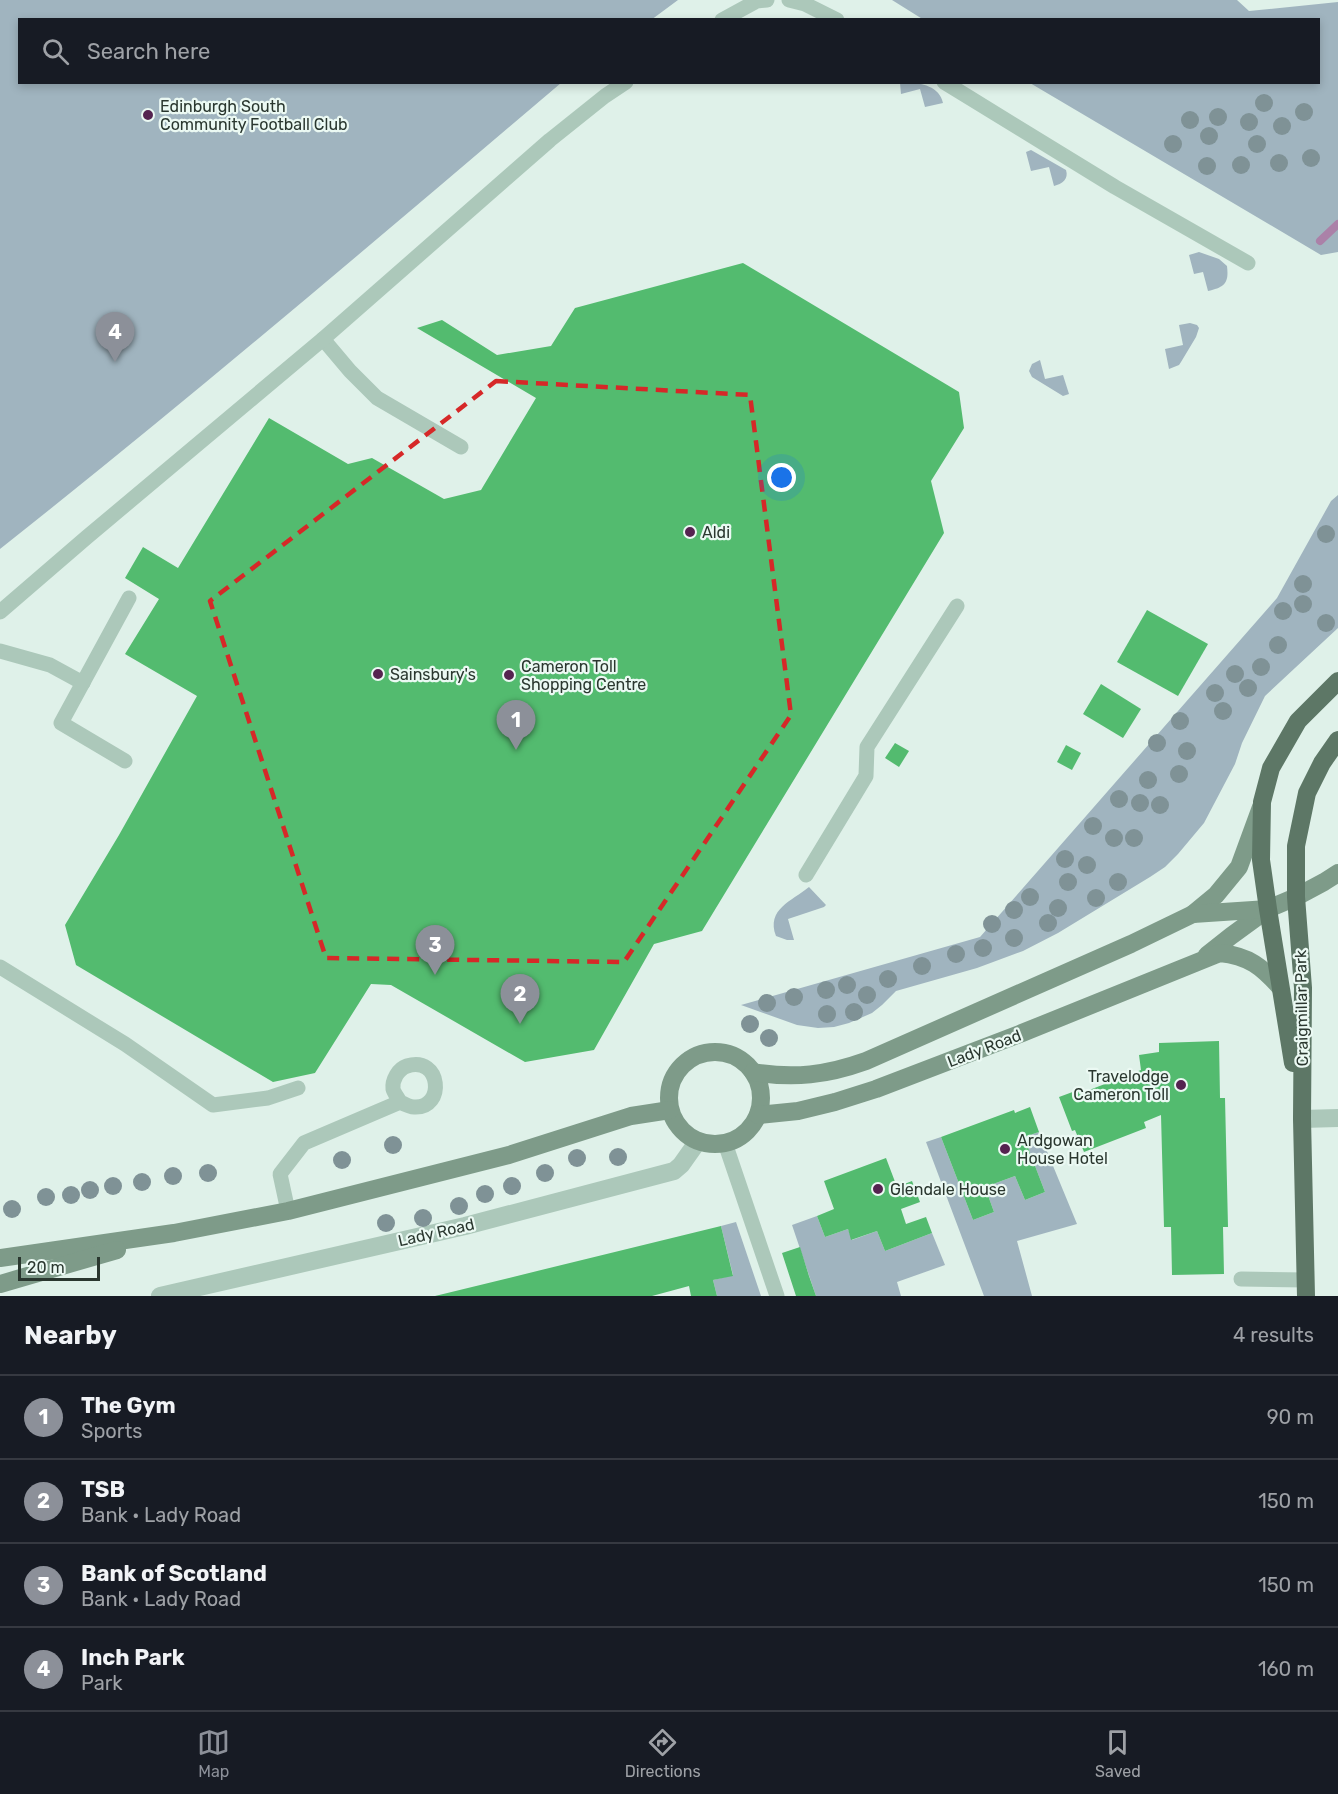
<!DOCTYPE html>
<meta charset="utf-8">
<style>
body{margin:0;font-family:Rubik,sans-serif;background:#20242c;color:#f1f3f6}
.scale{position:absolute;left:18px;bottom:15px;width:82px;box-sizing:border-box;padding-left:6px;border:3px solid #2a372f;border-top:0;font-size:16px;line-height:21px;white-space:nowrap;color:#2a372f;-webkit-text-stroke:4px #ebf9f3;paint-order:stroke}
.you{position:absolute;left:782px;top:478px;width:21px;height:21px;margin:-15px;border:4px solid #fff;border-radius:50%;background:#1a73e8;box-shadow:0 0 0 9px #1a73e833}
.badge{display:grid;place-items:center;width:39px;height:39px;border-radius:50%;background:#8c9099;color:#fff;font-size:20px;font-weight:700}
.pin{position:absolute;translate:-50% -50px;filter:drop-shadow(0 2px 3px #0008)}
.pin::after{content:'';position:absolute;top:32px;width:21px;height:18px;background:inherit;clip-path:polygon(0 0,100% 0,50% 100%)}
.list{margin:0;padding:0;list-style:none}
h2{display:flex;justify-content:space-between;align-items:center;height:78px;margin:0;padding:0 24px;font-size:26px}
h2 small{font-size:20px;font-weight:400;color:#9ea1a6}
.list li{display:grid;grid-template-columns:39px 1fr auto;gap:18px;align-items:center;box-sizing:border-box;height:84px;padding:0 24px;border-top:2px solid #363941}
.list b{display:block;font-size:22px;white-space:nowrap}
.list p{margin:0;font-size:20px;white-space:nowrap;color:#9ea1a6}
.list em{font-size:20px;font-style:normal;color:#9ea1a6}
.icon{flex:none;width:33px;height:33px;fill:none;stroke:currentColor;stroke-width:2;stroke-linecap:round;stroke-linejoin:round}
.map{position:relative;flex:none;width:1338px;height:1296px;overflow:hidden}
.search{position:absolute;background:#171b24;box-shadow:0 3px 9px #0003;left:18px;right:18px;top:18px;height:66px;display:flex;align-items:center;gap:15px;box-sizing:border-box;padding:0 21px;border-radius:0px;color:#9ea1a6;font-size:22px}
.sheet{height:414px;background:#171b24}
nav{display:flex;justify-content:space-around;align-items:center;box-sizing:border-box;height:84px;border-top:2px solid #363941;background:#171b24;font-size:16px;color:#9ea1a6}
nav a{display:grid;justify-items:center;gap:3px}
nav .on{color:#8c9099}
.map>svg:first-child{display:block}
.green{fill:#a0b4bf}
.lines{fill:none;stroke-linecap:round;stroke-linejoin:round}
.stream{stroke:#ab81a8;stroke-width:8}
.building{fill:#53bb6f}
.lane{stroke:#acc8ba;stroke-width:15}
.street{stroke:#acc8ba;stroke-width:18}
.secondary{stroke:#7e9b89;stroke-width:18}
.primary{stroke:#5d7766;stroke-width:18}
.tree{fill:#7f9296}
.marked{fill:none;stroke:#d62828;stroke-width:4.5;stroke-dasharray:12 8;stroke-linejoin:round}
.poi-dot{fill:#552350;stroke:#ebf9f3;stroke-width:2}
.labels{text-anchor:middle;stroke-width:4.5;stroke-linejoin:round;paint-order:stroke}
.poi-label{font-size:16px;fill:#2a372f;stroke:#ebf9f3;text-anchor:start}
.street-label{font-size:16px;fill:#2a372f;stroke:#ebf9f3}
</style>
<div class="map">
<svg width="1338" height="1296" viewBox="0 0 1338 1296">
<rect width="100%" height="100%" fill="#dff1e9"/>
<!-- green -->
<g class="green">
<path d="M 0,0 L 678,0 L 651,20 L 20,20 L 20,82 L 561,83 C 376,240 191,398 0,549 Z"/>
<path d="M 892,0 L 1237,0 L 1249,11 L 1338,2 L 1338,252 L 1321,255 L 1030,83 L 1318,82 L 1318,20 L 924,20 Z"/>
<path d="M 900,83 C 916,82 939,84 943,103 L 925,107 L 920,89 L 901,94 Z"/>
<path d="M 1031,150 L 1066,170 C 1069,179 1062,184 1054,186 L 1049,167 L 1031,171 L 1026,152 Z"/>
<path d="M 1199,252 L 1219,259 L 1227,266 C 1229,283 1225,287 1208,291 L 1203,272 L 1194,274 L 1189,255 Z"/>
<path d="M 1190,323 L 1197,325 L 1199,328 L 1196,337 L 1181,362 L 1179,365 L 1169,369 L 1165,349 L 1183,345 L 1179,325 Z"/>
<path d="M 1040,360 L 1045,379 L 1063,375 L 1069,394 L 1063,396 L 1032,377 L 1029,371 L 1032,364 Z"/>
<path d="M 1338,495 L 1338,628 L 1265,696 L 1242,743 L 1235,764 L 1204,823 L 1178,854 L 1165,867 L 1150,877 L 1058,933 L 1023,951 L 977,968 L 896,991 L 882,1005 L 872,1013 L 849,1023 L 834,1027 L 818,1028 L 797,1025 L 741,1005 L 980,937 L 1277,598 L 1331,501 Z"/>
<path d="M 809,887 L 826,905 L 824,907 L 788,919 L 794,940 L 787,940 L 776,936 C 766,909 792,901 809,887 Z"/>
<path d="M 1039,1132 L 1077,1224 L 1017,1241 L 1032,1296 L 984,1296 L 926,1142 L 941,1137 L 973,1220 L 994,1212 L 985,1187 L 1015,1176 L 1025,1200 L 1045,1192 L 1024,1137 Z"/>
<path d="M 817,1216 L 825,1237 L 848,1229 L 852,1240 L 877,1231 L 885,1251 L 932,1233 L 945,1265 L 897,1282 L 901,1296 L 816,1296 L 792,1225 Z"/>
<path d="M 736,1222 L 761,1296 L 717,1296 L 713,1280 L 733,1275 L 721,1226 Z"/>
</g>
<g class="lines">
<!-- stream -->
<path class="stream" d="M 1320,241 L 1338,224"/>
</g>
<!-- building -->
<g class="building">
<path d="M 743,263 L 959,392 L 964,428 L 931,481 L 944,533 L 702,931 L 654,944 L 594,1050 L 525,1062 L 391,985 L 371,984 L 315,1073 L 273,1082 L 76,965 L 65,925 L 119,835 L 197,696 L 125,654 L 159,599 L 125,578 L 143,547 L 178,568 L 269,418 L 348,464 L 372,458 L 444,499 L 481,490 L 536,398 L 417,328 L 442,320 L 497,355 L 551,346 L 575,308 Z"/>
<path d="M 1147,610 L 1208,644 L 1178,696 L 1117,662 Z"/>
<path d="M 1101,684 L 1141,709 L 1123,738 L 1083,714 Z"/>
<path d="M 895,743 L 909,751 L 899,767 L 885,758 Z"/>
<path d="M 1066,745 L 1081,753 L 1072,770 L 1057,762 Z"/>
<path d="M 1219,1041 L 1220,1098 L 1225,1098 L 1228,1227 L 1223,1227 L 1224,1274 L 1172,1275 L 1171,1227 L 1164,1227 L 1161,1115 L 1144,1122 L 1146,1128 L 1084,1152 L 1075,1130 L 1072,1131 L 1059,1097 L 1078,1090 L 1079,1094 L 1141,1070 L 1139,1055 L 1159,1052 L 1159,1043 Z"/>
<path d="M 1030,1107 L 1039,1132 L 1024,1137 L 1045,1192 L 1025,1200 L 1015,1176 L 985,1187 L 994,1212 L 973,1220 L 941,1137 L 1014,1110 L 1015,1113 Z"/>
<path d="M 886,1158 L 897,1187 L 912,1181 L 920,1202 L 901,1209 L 906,1224 L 926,1217 L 932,1233 L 885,1251 L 877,1231 L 851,1240 L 848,1229 L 825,1237 L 817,1216 L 834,1209 L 824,1181 Z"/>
<path d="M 721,1226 L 733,1276 L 713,1280 L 717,1296 L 691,1296 L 689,1286 L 652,1296 L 435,1296 Z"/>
<path d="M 800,1247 L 809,1276 L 816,1296 L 796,1296 L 782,1253 Z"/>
</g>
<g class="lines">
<!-- lane -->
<g class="lane">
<path d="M 789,0 L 805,4 L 837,20"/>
<path d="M 722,20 L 757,1 L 767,0"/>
<path d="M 944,82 L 1115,187 L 1248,263"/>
<path d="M 323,339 L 350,371 L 377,398 L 461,447"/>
<path d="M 0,612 L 87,537 L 323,339 L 550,140 L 605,96 L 626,82"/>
<path d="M 0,651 L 50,665 L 83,683"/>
<path d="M 125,761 L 61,723 L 129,598"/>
<path d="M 806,875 L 866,776 L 867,747 L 957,606"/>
<path d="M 0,967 L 125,1044 L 213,1105 L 268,1098 L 298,1088"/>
<path d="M 725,1143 L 777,1296"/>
<path d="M 288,1211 L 280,1174 L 304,1143 L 400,1102 C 404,1104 410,1107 414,1107 C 446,1109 441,1055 407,1066 C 398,1069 392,1080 393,1089 C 394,1093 398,1098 400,1102"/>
<path d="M 1241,1279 L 1306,1280"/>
</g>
<!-- street -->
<g class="street">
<path d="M 1302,1119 L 1338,1118"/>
<path d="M 160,1296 L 465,1226 L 674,1171 L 681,1165 L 698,1141"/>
</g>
<!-- secondary -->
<g class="secondary">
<path d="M 1193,914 L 1216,895 L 1239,867 L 1261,807"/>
<path d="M 1207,955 L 1231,936 L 1268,909 L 1296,897 L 1324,882 L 1338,873"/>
<circle cx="715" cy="1098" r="46"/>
<path d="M 753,1072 C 794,1079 827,1075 866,1061 L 1131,944 L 1193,914 L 1268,909"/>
<path d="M 758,1115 L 798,1111 L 835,1102 L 876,1089 L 1022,1033 L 1220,953 C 1249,956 1262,967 1280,987"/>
<path d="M 0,1258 L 174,1233 L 288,1211 L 509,1155 L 631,1116 L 670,1110"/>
<path d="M 0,1284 L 117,1250"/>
</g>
<!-- primary -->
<g class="primary">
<path d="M 1293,1063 L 1268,909 L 1261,860 L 1262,802 L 1271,768 L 1298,721 L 1338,681"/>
<path d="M 1306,1296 L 1302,1119 L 1303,988 L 1296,897 L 1296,846 L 1307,793 L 1322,763 L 1338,740"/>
</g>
</g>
<!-- trees -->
<g class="tree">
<circle cx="1264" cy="103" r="9"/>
<circle cx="1304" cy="112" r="9"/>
<circle cx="1218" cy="117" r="9"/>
<circle cx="1190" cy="120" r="9"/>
<circle cx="1249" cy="122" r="9"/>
<circle cx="1282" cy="126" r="9"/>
<circle cx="1209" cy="136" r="9"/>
<circle cx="1173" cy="144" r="9"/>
<circle cx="1257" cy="144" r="9"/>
<circle cx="1311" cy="158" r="9"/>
<circle cx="1279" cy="163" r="9"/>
<circle cx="1241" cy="165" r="9"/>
<circle cx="1207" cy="166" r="9"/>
<circle cx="1326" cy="534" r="9"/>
<circle cx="1303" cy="584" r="9"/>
<circle cx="1303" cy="604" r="9"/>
<circle cx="1283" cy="611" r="9"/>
<circle cx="1326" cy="623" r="9"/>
<circle cx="1278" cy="645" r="9"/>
<circle cx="1261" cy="667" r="9"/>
<circle cx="1235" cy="674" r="9"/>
<circle cx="1248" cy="688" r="9"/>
<circle cx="1215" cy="693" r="9"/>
<circle cx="1223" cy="711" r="9"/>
<circle cx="1180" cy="721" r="9"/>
<circle cx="1157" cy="743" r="9"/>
<circle cx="1187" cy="751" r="9"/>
<circle cx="1179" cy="774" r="9"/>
<circle cx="1148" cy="780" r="9"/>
<circle cx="1119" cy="799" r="9"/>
<circle cx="1140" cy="803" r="9"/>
<circle cx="1160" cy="805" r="9"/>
<circle cx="1093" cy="826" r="9"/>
<circle cx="1114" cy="838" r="9"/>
<circle cx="1134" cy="838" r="9"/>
<circle cx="1065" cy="859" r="9"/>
<circle cx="1087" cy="865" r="9"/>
<circle cx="1068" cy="882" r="9"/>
<circle cx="1118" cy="882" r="9"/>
<circle cx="1030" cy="897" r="9"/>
<circle cx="1096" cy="898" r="9"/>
<circle cx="1058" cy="908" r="9"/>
<circle cx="1014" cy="910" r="9"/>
<circle cx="1048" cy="923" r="9"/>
<circle cx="992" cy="924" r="9"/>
<circle cx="1014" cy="938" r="9"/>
<circle cx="983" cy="948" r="9"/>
<circle cx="956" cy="954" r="9"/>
<circle cx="922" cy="966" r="9"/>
<circle cx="888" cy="979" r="9"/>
<circle cx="847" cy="985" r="9"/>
<circle cx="826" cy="990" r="9"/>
<circle cx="867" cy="995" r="9"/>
<circle cx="794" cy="997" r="9"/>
<circle cx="767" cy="1003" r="9"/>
<circle cx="854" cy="1012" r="9"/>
<circle cx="827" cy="1014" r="9"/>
<circle cx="750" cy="1024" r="9"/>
<circle cx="769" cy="1038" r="9"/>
<circle cx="393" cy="1145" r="9"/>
<circle cx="618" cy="1157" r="9"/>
<circle cx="577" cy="1158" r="9"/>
<circle cx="342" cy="1160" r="9"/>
<circle cx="208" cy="1173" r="9"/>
<circle cx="545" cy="1173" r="9"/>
<circle cx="173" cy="1176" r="9"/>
<circle cx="142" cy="1182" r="9"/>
<circle cx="113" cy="1186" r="9"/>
<circle cx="512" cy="1186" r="9"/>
<circle cx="90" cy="1190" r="9"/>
<circle cx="485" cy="1194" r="9"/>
<circle cx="71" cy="1195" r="9"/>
<circle cx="46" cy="1197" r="9"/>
<circle cx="459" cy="1206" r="9"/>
<circle cx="12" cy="1209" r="9"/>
<circle cx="423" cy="1218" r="9"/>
<circle cx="386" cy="1223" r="9"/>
</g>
<!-- marked area -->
<path class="marked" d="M 496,381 L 750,395 L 791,715 L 624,962 L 326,958 L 210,601 Z"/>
<!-- markers -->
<g class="poi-dot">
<circle cx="148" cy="115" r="6"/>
<circle cx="690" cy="532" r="6"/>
<circle cx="378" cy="674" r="6"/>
<circle cx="509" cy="675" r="6"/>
<circle cx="1181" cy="1085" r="6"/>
<circle cx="1005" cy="1149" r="6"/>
<circle cx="878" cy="1189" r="6"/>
</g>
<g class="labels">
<!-- poi labels -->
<g class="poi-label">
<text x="160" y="112">Edinburgh South<tspan x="160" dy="18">Community Football Club</tspan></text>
<text x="702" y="538">Aldi</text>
<text x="521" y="672">Cameron Toll<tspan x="521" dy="18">Shopping Centre</tspan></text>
<text x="390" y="680">Sainsbury's</text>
<text x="1169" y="1082" text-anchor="end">Travelodge<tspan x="1169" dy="18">Cameron Toll</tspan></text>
<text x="1017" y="1146">Ardgowan<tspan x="1017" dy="18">House Hotel</tspan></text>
<text x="890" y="1195">Glendale House</text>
</g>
<!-- street labels -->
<g class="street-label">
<text transform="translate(1301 1008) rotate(-91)" y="6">Craigmillar Park</text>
<text transform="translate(984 1048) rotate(-21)" y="6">Lady Road</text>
<text transform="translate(436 1232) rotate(-13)" y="6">Lady Road</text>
</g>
</g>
</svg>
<div class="scale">20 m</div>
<div class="you"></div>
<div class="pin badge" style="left:516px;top:750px">1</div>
<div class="pin badge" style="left:520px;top:1024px">2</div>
<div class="pin badge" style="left:435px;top:975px">3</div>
<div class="pin badge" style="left:115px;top:362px">4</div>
<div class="search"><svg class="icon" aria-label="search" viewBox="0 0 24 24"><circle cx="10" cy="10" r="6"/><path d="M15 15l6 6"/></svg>Search here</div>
</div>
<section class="sheet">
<h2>Nearby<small>4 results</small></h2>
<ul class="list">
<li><span class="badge">1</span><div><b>The Gym</b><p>Sports</p></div><em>90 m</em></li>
<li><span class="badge">2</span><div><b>TSB</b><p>Bank · Lady Road</p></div><em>150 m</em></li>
<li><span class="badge">3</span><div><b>Bank of Scotland</b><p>Bank · Lady Road</p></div><em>150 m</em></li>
<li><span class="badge">4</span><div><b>Inch Park</b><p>Park</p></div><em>160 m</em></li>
</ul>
</section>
<nav>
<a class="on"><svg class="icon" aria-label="map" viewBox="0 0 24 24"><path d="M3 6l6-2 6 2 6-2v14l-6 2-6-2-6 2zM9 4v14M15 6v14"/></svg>Map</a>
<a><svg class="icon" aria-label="directions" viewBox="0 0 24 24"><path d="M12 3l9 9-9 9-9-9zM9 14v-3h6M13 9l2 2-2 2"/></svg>Directions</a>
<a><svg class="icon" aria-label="saved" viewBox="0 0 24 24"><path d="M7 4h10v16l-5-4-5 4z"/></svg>Saved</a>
</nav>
